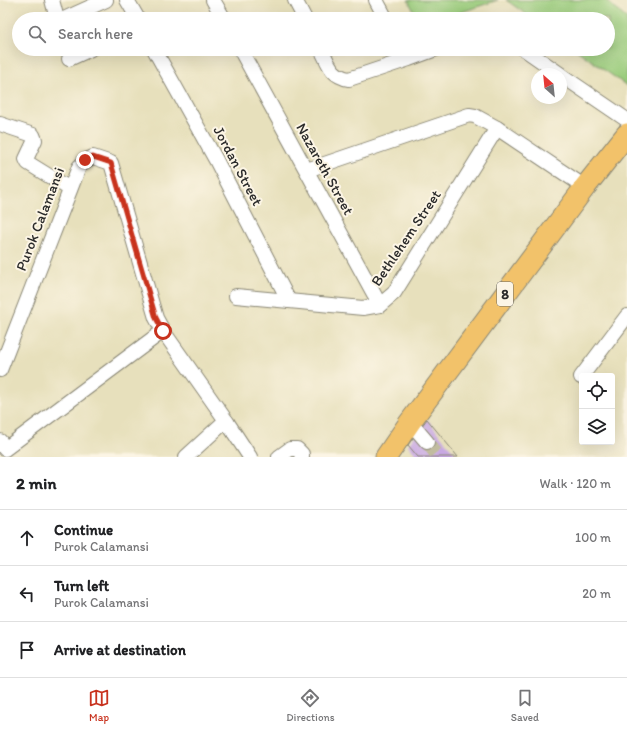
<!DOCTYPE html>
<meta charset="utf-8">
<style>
body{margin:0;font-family:Itim,sans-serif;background:#f6f6f6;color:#202124}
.controls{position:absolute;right:12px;bottom:12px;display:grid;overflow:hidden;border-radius:4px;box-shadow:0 4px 16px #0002}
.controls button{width:36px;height:36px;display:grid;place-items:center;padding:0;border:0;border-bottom:1px solid #e0e0e0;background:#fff;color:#202124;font:20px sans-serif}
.compass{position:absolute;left:531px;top:68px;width:36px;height:36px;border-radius:50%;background:#fff;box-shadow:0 4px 16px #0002;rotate:333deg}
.stop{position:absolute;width:12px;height:12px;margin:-9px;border:3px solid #c8321e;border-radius:50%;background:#fff}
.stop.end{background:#c8321e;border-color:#fff;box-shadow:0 1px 4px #0008}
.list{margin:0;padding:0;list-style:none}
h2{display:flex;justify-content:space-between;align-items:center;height:52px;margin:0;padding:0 16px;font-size:17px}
h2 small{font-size:13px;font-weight:400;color:#757577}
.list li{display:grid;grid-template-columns:26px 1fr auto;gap:12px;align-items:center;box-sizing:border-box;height:56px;padding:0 16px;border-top:1px solid #e0e0e0}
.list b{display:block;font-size:15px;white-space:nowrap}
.list p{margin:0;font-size:13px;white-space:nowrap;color:#757577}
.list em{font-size:13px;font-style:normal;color:#757577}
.icon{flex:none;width:22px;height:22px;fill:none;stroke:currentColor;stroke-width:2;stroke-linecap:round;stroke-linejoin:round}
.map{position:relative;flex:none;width:627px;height:457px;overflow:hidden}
.search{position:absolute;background:#fff;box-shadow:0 4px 16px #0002;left:12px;right:12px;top:12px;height:44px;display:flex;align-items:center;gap:10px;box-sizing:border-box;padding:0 14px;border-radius:22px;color:#757577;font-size:15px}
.sheet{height:220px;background:#fff}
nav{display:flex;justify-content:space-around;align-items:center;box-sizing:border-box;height:56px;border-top:1px solid #e0e0e0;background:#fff;font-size:11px;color:#757577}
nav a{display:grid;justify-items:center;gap:2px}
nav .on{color:#c8321e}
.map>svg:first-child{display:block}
.green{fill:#9acc7c;stroke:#627c54}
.building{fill:#c8a8e2}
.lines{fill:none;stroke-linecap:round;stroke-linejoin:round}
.minor-tunnel{stroke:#c1bc9f;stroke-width:14;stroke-dasharray:14 7;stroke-linecap:butt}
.minor-casing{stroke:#898674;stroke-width:16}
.highway-casing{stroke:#898674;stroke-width:23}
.minor{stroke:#fff;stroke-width:14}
.highway{stroke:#f2c26a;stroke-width:21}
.route{stroke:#c8321e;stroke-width:5}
.labels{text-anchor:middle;stroke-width:4;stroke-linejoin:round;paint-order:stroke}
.shield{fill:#fcf5e5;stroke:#6a6863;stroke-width:1}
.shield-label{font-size:14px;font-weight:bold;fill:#2b2b2b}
.street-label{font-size:15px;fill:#2b2b2b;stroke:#fcf5e5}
</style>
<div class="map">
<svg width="627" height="457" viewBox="0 0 627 457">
<rect width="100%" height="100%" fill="#fcf5e5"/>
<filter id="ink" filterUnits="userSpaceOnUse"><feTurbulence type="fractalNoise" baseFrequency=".025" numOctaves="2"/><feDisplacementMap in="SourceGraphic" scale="8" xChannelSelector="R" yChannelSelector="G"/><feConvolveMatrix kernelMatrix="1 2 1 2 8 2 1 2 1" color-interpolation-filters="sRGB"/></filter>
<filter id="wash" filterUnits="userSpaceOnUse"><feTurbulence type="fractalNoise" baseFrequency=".012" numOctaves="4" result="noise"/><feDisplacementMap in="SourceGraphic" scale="16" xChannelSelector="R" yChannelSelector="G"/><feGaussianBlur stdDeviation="0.9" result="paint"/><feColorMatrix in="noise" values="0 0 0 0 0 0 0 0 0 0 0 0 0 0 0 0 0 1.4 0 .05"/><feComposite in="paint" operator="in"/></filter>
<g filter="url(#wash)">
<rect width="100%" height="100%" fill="#e7e0bc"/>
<!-- green -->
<g class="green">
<path d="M 408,0 L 498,0 L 440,19 L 418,19 Z"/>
<path d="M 506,0 L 606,0 L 627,19 L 627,86 L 575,49 L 608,49 L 608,19 L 533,19 Z"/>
</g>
<g id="blocks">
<!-- building -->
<path class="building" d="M 427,419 L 458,457 L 418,457 L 408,445 Z"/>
</g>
</g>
<g filter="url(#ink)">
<use href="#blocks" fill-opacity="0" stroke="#898674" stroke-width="1"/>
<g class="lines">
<!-- minor-tunnel -->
<path class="minor-tunnel" d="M 427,442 L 438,456"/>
<defs>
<g id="minor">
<path d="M 52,0 L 57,19"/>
<path d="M 127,0 L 138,19"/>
<path d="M 213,0 L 224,19"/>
<path d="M 295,0 L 305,19"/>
<path d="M 376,0 L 386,19"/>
<path d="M 64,19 L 106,0"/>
<path d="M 154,49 L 216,160 L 289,301"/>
<path d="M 240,49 L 380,305"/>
<path d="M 321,49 C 329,64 331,76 349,79 L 409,59 L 436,49"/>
<path d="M 524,49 L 560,74"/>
<path d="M 69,59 L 91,49"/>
<path d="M 561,75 L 627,120"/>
<path d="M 0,124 L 33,135 L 35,140 L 26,159 L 28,163 L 70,189"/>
<path d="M 307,170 L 469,115 L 475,116 L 497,128 L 585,187"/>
<path d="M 236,296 L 363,308 L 380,305 L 394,293 L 497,128"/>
<path d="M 0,370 L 79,167 L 85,161 L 93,157 L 111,163 L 156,318 L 163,331 L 227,422 L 250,457"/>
<path d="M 581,377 L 627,316"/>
<path d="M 410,422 L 427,442"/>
<path d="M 0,441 L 5,449 L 163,331"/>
<path d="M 186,457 L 221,425 L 227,422"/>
<path d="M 279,457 L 290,449 L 297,449 L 302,454 L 302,457"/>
</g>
<path id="highway" d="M 386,457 L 410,422 L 585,187 L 627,134"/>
</defs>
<!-- minor casing -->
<use href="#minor" class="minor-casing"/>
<!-- highway casing -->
<use href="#highway" class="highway-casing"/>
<!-- minor -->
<use href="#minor" class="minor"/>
<!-- highway -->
<use href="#highway" class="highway"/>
</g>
</g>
<g class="lines" filter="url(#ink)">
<!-- route -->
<path class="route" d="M 85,160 L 93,157 L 111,163 L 156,318 L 163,331"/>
</g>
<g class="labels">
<!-- shield labels -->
<rect class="shield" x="497" y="282" width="16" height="24" rx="3"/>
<g class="shield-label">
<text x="505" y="299">8</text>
</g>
<!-- street labels -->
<g class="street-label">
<text transform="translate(238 166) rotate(62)" y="5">Jordan Street</text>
<text transform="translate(325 169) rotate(61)" y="5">Nazareth Street</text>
<text transform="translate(40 219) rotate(-69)" y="5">Purok Calamansi</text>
<text transform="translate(406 238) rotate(-56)" y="5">Bethlehem Street</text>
</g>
</g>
</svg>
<div class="controls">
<button><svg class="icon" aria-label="locate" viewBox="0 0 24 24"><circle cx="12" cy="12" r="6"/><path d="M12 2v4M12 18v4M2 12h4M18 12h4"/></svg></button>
<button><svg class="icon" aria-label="layers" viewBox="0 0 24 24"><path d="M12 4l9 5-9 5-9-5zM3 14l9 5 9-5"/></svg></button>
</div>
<svg class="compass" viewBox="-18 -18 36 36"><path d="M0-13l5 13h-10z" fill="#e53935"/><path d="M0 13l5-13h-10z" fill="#757577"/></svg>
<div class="stop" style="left:163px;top:331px"></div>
<div class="stop end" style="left:85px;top:160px"></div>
<div class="search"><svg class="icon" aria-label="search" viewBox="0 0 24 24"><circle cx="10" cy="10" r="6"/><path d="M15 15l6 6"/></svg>Search here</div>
</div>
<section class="sheet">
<h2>2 min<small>Walk · 120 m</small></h2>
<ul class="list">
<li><svg class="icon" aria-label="ahead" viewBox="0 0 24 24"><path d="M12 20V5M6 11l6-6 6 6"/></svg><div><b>Continue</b><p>Purok Calamansi</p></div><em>100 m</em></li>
<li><svg class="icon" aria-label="left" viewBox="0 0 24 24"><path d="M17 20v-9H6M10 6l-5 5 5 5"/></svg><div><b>Turn left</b><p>Purok Calamansi</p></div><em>20 m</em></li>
<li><svg class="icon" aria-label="arrive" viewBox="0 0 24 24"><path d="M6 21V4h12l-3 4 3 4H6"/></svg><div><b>Arrive at destination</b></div></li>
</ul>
</section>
<nav>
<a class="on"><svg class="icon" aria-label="map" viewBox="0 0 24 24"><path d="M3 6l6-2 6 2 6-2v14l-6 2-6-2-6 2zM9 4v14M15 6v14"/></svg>Map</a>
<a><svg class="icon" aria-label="directions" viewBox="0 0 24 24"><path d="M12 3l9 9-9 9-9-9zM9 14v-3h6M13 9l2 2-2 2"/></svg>Directions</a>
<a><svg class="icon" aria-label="saved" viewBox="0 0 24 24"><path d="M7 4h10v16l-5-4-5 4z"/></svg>Saved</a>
</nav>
